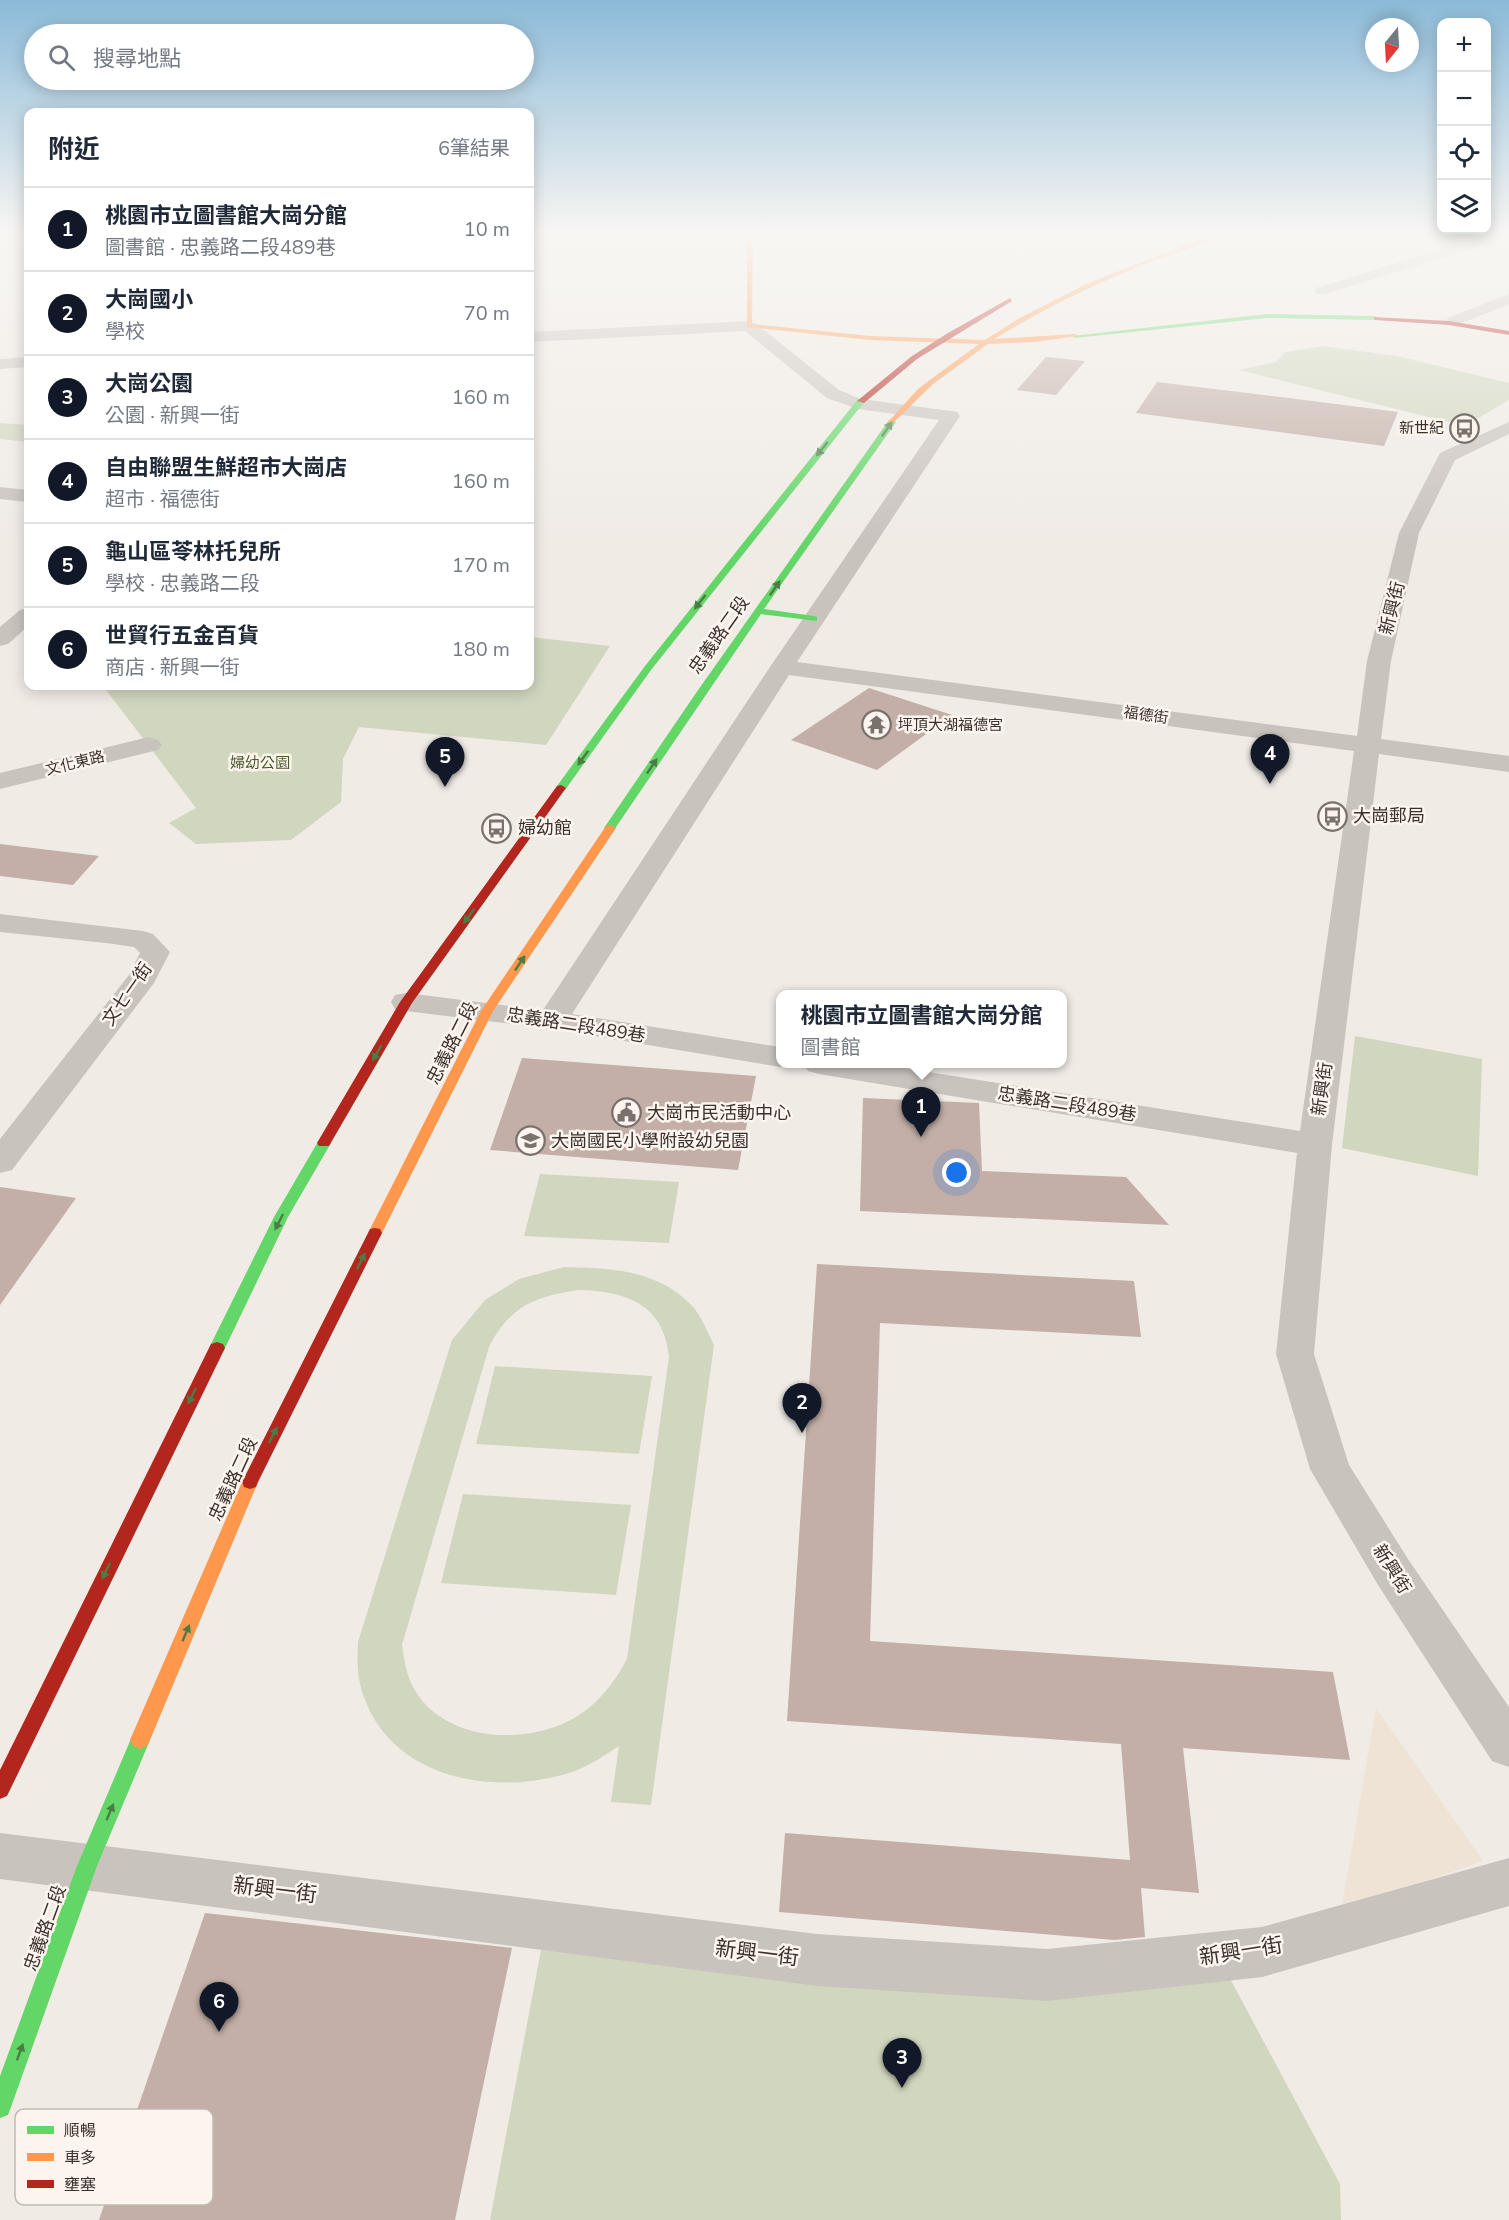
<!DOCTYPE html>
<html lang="zh-TW">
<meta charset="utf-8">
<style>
body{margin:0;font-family:"Nunito Sans","Noto Sans TC",sans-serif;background:#f6f6f7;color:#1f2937}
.controls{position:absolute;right:18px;top:18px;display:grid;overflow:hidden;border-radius:12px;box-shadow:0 3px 15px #0003}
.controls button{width:54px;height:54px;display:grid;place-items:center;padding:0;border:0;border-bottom:2px solid #e0e1e3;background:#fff;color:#1f2937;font:30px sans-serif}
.compass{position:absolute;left:1365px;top:18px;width:54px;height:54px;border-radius:50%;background:#fff;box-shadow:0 3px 15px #0003;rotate:198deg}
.you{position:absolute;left:957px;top:1173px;width:21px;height:21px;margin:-15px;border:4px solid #fff;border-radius:50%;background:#1a73e8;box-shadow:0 0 0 9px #1a73e833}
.badge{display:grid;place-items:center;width:39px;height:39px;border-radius:50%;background:#111827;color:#fff;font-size:20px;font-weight:700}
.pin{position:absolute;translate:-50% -50px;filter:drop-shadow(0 2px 3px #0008)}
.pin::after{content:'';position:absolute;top:32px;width:21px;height:18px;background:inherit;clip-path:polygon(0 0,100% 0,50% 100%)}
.popup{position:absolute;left:776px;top:990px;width:291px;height:78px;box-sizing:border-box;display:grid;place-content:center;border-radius:12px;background:#fff;filter:drop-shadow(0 2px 4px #0005);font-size:20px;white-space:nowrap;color:#747a83}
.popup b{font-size:22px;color:#1f2937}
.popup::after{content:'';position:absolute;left:50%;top:100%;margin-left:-12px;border:12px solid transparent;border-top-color:#fff}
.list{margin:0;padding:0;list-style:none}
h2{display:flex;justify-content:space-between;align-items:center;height:78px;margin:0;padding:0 24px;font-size:26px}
h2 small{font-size:20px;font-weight:400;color:#747a83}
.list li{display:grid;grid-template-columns:39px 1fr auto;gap:18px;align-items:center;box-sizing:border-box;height:84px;padding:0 24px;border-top:2px solid #e0e1e3}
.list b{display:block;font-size:22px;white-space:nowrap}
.list p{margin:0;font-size:20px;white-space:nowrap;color:#747a83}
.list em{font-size:20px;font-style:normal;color:#747a83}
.icon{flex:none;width:33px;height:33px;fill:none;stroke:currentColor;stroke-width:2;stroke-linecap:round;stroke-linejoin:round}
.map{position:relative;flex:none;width:1509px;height:2220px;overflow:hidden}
.search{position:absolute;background:#fff;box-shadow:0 3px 15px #0003;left:24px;top:24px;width:510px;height:66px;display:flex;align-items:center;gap:15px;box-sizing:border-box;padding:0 21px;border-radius:33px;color:#747a83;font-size:22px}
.panel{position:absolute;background:#fff;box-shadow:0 3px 15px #0003;left:24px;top:108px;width:510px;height:582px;border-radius:12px}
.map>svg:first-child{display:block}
.green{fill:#d1d6bf;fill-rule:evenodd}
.plaza{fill:#eee3d5}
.building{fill:#c3afa7}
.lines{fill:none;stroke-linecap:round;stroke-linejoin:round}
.street{fill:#c9c3be;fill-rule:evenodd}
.fast{fill:#63d668;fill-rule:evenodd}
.slow{fill:#ff974d;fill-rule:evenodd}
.jam{fill:#b3261e;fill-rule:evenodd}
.oneway{fill:#4d7b46}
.labels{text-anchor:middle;stroke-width:5;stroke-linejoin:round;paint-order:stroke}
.far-poi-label{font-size:15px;fill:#3b302b;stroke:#fbf5ee;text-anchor:end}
.far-street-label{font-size:15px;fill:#3b302b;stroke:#fbf5ee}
.far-park-label{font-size:15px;fill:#4a5a2e;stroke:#fbf5ee}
.street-label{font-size:18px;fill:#3b302b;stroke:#fbf5ee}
.poi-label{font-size:18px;fill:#3b302b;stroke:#fbf5ee;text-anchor:start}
.near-street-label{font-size:21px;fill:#3b302b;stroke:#fbf5ee}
.key{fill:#fbf5ee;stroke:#c1bab4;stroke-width:1.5}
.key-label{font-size:16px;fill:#3b302b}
</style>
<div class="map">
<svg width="1509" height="2220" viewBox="0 0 1509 2220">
<rect width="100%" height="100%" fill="#f0ebe5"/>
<!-- green -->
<g class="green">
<path d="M 1323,346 L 1397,356 L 1509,383 L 1509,400 L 1465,426 L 1239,370 L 1276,362 L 1285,352 Z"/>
<path d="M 0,423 L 28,425 L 28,442 L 0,439 Z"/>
<path d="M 530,637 L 610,646 L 546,745 L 359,727 L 343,759 L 341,802 L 291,840 L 196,844 L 169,823 L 196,808 L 103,686 L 530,686 Z"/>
<path d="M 1355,1036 L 1482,1059 L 1478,1176 L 1342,1148 Z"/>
<path d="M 540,1174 L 679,1182 L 669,1243 L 524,1236 Z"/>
<path d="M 564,1267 C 612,1268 660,1270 694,1308 C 702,1318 708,1333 714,1345 L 651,1805 L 611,1802 L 619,1746 C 605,1755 591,1765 575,1771 C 500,1797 394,1782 364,1697 C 357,1679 357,1661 358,1642 L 452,1340 L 485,1300 L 519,1279 ZM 578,1290 C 626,1291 664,1304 669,1357 L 627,1659 C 614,1683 599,1703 576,1717 C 526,1747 440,1742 412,1685 C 406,1672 404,1659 402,1645 L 489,1347 C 510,1306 534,1297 578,1290 Z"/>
<path d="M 495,1366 L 652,1376 L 639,1454 L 476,1444 Z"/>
<path d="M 463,1494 L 631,1505 L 616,1595 L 441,1583 Z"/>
<path d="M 541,1950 L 1046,1992 L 1227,1973 L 1340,2184 L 1341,2220 L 490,2220 Z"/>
</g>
<!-- plaza -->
<path class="plaza" d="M 1376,1708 L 1483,1861 L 1341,1911 Z"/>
<!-- building -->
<g class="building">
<path d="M 1046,357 L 1085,361 L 1056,395 L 1017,390 Z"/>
<path d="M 1157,382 L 1289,398 L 1398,412 L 1384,446 L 1136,413 Z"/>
<path d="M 869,688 L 952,715 L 877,770 L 791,740 Z"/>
<path d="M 0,844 L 99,856 L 73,885 L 0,876 Z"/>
<path d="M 522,1058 L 756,1076 L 738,1170 L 490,1150 Z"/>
<path d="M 863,1098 L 979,1103 L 982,1171 L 1126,1177 L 1169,1225 L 860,1211 Z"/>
<path d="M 0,1187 L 76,1198 L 0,1305 Z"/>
<path d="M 817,1264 L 1134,1281 L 1141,1337 L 880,1323 L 870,1641 L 1333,1672 L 1350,1760 L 1183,1748 L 1199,1893 L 1141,1888 L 1145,1937 L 1114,1940 L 779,1912 L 785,1833 L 1130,1860 L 1121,1744 L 787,1721 Z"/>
<path d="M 205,1913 L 512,1948 L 455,2220 L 99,2220 Z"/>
</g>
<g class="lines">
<!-- street -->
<g class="street">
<path d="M 1498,231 L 1509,231 L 1509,237 L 1326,294 L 1316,294 L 1313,291 L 1316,288 Z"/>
<path d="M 1509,294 L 1509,304 L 1460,324 L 1448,324 L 1446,321 L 1448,318 Z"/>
<path d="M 749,321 L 755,323 L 839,390 L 861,399 L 951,411 L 957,412 L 960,416 L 797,662 L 1357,736 L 1367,661 L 1399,533 L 1440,453 L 1509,422 L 1509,434 L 1455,460 L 1419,533 L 1391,661 L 1381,739 L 1509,756 L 1509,772 L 1379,754 L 1332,1145 L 1314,1354 L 1349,1465 L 1408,1559 L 1509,1707 L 1509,1767 L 1492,1761 L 1378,1585 L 1310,1469 L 1276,1354 L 1297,1153 L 819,1074 L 808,1071 L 803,1064 L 878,1064 L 1300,1131 L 1354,751 L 789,675 L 572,1014 L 780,1047 L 780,1064 L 791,1064 L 780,1067 L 552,1029 L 406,1011 L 395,1009 L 391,1002 L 395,995 L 406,993 L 543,1010 L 770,667 L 939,420 L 858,409 L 827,398 L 745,331 L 530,342 L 530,332 Z"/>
<path d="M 28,357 L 28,367 L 0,369 L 0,359 Z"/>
<path d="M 0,487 L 28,490 L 28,502 L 0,499 Z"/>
<path d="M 28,608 L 28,626 L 8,644 L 0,646 L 0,627 L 20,610 Z"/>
<path d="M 149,737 L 158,740 L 162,745 L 158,750 L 0,789 L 0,773 Z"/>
<path d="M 0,914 L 143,931 L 153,934 L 170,952 L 154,983 L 12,1170 L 0,1173 L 0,1139 L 129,975 L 140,953 L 134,947 L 106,943 L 0,932 Z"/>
<path d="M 0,1833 L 817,1934 L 1047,1949 L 1262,1927 L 1509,1858 L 1509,1906 L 1262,1977 L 1047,2001 L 817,1986 L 0,1879 Z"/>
</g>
<!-- fast -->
<g class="fast">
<path d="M 1267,314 L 1375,316 L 1378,318 L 1375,320 L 1267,318 L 1075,338 L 1072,336 Z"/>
<path d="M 858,399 L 865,401 L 651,670 L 565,790 L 557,790 L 557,786 L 645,666 Z"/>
<path d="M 889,420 L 896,422 L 764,609 L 814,616 L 817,617 L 817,621 L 761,614 L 614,830 L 606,830 L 604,828 L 696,693 Z"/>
<path d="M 324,1138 L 331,1143 L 288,1217 L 225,1348 L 223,1352 L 217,1354 L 211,1352 L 209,1348 L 274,1217 L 319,1140 Z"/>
<path d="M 140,1731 L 147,1734 L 150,1740 L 97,1866 L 11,2107 L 8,2115 L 0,2118 L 0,2076 L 77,1866 L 133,1734 Z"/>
</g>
<!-- slow -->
<g class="slow">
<path d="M 747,231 L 753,231 L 752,324 L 870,336 L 985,340 L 1018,319 L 1086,284 L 1193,242 L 1227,231 L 1235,231 C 1214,243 1176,252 1152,261 C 1097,283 1045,308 994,339 L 1075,334 L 1078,336 L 1035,342 L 988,344 L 933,384 L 892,424 L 888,422 L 919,388 L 979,344 L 870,340 L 747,327 Z"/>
<path d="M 610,825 L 616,828 L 493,1011 L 380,1237 L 370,1237 L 368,1233 L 481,1011 L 606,826 Z"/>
<path d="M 250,1475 L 256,1477 L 258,1482 L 150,1740 L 147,1746 L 140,1749 L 133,1746 L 130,1740 L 242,1482 L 244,1477 Z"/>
</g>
<!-- jam -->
<g class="jam">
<path d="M 1010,298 L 1012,301 L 917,359 L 864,403 L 857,401 L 912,356 L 948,333 Z"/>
<path d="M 1373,317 L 1449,321 L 1509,331 L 1509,335 L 1449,325 L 1375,320 Z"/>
<path d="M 561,785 L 566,788 L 412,1003 L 329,1146 L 319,1146 L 317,1143 L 400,1002 L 557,786 Z"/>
<path d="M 375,1228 L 380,1229 L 382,1233 L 258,1482 L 256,1487 L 250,1489 L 244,1487 L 242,1482 L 368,1233 L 370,1229 Z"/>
<path d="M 217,1342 L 223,1344 L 225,1348 L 7,1796 L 0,1799 L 0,1770 L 209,1348 L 211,1344 Z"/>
</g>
</g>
<!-- one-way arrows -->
<defs><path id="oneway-solid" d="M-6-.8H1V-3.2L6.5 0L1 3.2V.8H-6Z" transform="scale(1.5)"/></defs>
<g class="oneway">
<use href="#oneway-solid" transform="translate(887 429) rotate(-55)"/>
<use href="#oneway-solid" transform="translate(822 449) rotate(129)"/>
<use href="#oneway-solid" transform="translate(775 588) rotate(-55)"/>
<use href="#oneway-solid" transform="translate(700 602) rotate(128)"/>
<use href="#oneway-solid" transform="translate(583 758) rotate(126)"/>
<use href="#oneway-solid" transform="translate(652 766) rotate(-56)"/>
<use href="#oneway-solid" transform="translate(469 916) rotate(126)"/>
<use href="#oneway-solid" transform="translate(520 963) rotate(-56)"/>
<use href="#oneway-solid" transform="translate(377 1053) rotate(120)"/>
<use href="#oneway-solid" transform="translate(279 1222) rotate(117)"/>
<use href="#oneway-solid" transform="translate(361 1261) rotate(-63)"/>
<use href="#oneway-solid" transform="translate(192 1396) rotate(116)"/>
<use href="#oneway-solid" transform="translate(273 1435) rotate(-63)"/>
<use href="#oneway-solid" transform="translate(106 1571) rotate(116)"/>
<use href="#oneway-solid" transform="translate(186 1633) rotate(-67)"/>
<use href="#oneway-solid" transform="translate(110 1812) rotate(-67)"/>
<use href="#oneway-solid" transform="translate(20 2052) rotate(-70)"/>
</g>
<!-- sky -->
<linearGradient id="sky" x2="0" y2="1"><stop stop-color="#8bbad8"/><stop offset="0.43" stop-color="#f8f6f3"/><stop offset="1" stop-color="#f8f6f3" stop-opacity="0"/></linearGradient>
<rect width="1509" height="542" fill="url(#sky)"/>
<!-- icons -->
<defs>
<symbol id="bus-ring" viewBox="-11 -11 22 22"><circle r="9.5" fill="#fbf5ee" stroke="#7a716c" stroke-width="1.5"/><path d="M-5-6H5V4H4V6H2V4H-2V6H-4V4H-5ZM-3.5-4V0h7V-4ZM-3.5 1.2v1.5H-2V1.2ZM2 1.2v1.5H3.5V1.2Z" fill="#7a716c"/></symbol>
<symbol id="temple-ring" viewBox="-11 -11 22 22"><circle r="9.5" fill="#fbf5ee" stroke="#7a716c" stroke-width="1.5"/><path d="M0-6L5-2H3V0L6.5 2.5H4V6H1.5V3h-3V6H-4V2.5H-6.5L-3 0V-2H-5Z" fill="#7a716c"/></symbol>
<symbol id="civic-ring" viewBox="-11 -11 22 22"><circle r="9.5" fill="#fbf5ee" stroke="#7a716c" stroke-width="1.5"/><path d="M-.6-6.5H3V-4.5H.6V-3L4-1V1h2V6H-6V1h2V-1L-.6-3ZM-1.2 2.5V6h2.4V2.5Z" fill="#7a716c"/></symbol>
<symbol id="school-ring" viewBox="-11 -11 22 22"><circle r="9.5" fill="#fbf5ee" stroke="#7a716c" stroke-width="1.5"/><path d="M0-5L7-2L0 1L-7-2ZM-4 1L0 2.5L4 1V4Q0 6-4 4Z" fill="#7a716c"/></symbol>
</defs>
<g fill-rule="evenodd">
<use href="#bus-ring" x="1448" y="412" width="33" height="33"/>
<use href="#temple-ring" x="860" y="708" width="33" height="33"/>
<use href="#bus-ring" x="1316" y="800" width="33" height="33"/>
<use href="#bus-ring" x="480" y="812" width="33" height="33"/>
<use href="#civic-ring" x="610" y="1096" width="33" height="33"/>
<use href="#school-ring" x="514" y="1124" width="33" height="33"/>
</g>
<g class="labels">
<!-- far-poi labels -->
<g class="far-poi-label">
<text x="1444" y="433">新世紀</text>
<text x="898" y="730" text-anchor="start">坪頂大湖福德宮</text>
</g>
<!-- far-street labels -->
<g class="far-street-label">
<text transform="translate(1146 715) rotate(8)" y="5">福德街</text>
<text transform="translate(75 763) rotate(-14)" y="5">文化東路</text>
</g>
<!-- far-park labels -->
<g class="far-park-label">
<text x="260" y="768">婦幼公園</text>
</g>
<!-- street labels -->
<g class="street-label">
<text transform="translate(1392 608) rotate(-76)" y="6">新興街</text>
<text transform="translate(719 635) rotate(-55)" y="6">忠義路二段</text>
<text transform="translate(127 994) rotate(-55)" y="6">文七一街</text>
<text transform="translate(576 1025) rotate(9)" y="6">忠義路二段489巷</text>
<text transform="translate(452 1043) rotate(-63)" y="6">忠義路二段</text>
<text transform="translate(1322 1089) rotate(-82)" y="6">新興街</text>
<text transform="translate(1067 1104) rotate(9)" y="6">忠義路二段489巷</text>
<text transform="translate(233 1479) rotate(-65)" y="6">忠義路二段</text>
<text transform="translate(1392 1569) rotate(58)" y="6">新興街</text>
<text transform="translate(45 1928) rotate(-70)" y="6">忠義路二段</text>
</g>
<!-- poi labels -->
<g class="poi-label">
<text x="1353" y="822">大崗郵局</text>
<text x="518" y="834">婦幼館</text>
<text x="647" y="1119">大崗市民活動中心</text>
<text x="551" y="1147">大崗國民小學附設幼兒園</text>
</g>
<!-- near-street labels -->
<g class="near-street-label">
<text transform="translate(275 1890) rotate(7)" y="7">新興一街</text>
<text transform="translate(1241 1951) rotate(-9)" y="7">新興一街</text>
<text transform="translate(757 1953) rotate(7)" y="7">新興一街</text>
</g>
</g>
<!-- legend -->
<rect x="15" y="2109" width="198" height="96" rx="9" class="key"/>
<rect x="27" y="2126" width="27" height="8" fill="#63d668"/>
<rect x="27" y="2153" width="27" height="8" fill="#ff974d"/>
<rect x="27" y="2180" width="27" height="8" fill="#b3261e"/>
<g class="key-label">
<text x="64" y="2136">順暢</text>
<text x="64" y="2163">車多</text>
<text x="64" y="2190">壅塞</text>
</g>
</svg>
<div class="controls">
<button>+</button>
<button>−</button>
<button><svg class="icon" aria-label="locate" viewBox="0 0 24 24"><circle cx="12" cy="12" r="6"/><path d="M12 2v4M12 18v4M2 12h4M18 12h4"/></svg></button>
<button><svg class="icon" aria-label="layers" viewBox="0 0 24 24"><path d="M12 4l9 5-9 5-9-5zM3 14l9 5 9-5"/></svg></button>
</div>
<svg class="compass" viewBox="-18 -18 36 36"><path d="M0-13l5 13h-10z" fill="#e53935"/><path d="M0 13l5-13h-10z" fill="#747a83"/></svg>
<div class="you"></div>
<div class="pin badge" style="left:921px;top:1137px">1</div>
<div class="popup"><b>桃園市立圖書館大崗分館</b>圖書館</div>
<div class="pin badge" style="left:802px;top:1433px">2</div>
<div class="pin badge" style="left:902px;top:2088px">3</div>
<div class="pin badge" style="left:1270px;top:784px">4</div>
<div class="pin badge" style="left:445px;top:787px">5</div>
<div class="pin badge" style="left:219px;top:2032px">6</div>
<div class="search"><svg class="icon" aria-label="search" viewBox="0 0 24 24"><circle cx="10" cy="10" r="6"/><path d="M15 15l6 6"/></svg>搜尋地點</div>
<section class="panel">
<h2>附近<small>6筆結果</small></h2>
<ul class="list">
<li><span class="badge">1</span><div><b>桃園市立圖書館大崗分館</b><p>圖書館 · 忠義路二段489巷</p></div><em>10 m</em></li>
<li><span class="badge">2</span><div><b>大崗國小</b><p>學校</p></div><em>70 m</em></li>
<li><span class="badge">3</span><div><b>大崗公園</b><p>公園 · 新興一街</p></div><em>160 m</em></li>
<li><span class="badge">4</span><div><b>自由聯盟生鮮超市大崗店</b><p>超市 · 福德街</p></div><em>160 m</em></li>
<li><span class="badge">5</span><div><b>龜山區苓林托兒所</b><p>學校 · 忠義路二段</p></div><em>170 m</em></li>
<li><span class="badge">6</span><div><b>世貿行五金百貨</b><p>商店 · 新興一街</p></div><em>180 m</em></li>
</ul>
</section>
</div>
